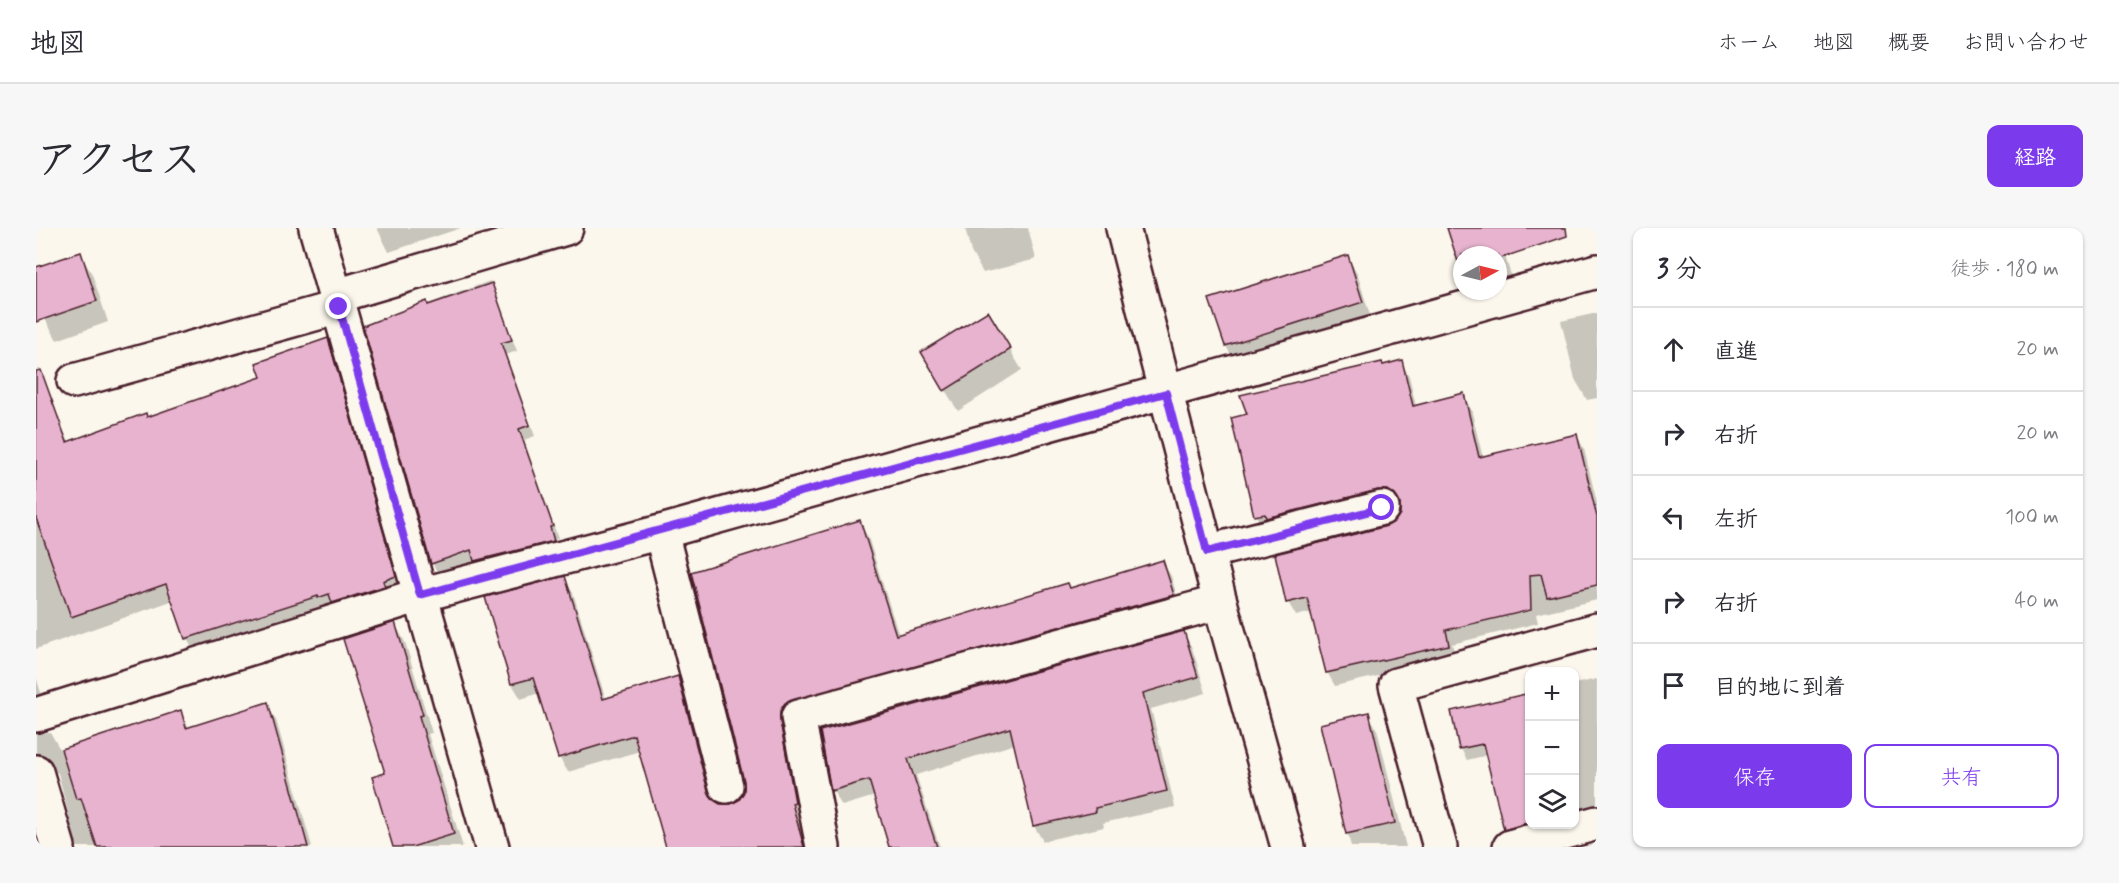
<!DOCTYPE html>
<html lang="ja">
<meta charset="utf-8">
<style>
body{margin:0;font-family:Mynerve,"Klee One",sans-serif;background:#f7f7f7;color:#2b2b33}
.controls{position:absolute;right:18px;bottom:18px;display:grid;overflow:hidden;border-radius:12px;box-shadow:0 2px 4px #0004}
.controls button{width:54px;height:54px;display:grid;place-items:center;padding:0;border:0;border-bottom:2px solid #e1e1e2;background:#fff;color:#2b2b33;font:30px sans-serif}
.compass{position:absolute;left:1417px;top:18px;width:54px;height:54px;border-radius:50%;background:#fff;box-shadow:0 2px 4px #0004;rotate:83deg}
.stop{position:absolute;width:18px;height:18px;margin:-14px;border:4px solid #7c3aed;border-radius:50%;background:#fff}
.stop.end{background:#7c3aed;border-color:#fff;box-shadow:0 2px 6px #0008}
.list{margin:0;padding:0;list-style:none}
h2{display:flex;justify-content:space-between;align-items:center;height:78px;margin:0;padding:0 24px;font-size:26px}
h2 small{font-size:20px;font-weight:400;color:#7c7c81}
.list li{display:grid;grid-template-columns:39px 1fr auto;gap:18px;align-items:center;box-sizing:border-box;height:84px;padding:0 24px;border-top:2px solid #e1e1e2}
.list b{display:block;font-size:22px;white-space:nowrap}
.list em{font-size:20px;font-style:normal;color:#7c7c81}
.actions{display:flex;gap:12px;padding:18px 24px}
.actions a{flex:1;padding:14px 0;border:2px solid #7c3aed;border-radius:12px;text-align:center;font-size:21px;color:#7c3aed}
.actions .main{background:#7c3aed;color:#fff}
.icon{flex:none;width:33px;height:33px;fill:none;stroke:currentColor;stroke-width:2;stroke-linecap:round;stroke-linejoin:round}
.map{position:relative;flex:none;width:1561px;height:619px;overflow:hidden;border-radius:12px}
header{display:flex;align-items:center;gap:36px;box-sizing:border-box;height:84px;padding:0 30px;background:#fff;border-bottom:2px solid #e1e1e2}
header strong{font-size:28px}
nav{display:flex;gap:33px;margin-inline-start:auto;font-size:21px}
.intro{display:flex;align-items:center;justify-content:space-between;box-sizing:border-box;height:144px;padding:0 36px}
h1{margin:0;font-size:42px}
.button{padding:15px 27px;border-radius:12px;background:#7c3aed;color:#fff;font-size:21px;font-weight:700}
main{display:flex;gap:36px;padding:0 36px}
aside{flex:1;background:#fff;border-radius:12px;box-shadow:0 2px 4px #0004}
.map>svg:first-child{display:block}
.shadow{fill:#0003}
.building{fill:#e7b3ce;stroke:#4a1f2b;stroke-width:1.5}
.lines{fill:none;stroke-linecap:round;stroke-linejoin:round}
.minor-casing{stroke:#4a1f2b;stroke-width:38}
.minor{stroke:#fbf7ec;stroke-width:33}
.route{stroke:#7c3aed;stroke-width:8}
</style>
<header>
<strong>地図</strong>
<nav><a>ホーム</a><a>地図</a><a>概要</a><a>お問い合わせ</a></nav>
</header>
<div class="intro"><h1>アクセス</h1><a class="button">経路</a></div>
<main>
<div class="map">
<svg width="1561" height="619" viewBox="0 0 1561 619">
<rect width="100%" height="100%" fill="#fbf7ec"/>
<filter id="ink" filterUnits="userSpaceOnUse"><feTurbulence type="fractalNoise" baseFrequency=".0167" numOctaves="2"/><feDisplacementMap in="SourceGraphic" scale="12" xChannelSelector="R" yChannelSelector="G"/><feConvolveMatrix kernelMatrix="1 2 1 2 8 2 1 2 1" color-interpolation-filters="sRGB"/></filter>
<g filter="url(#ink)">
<!-- shadow -->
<g class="shadow">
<path d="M 341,0 L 425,0 L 353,24 Z"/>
<path d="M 439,0 L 450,0 L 441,3 Z"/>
<path d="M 929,0 L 992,0 L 1000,31 L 947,45 L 935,24 Z"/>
<path d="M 1412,0 L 1460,0 L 1476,50 L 1462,55 L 1462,27 L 1426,27 L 1426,42 Z"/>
<path d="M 44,26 L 56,46 L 72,94 L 21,112 L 9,91 L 0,65 L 0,41 Z"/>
<path d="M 1311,28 L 1321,45 L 1335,91 L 1199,134 L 1190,118 L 1175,72 Z"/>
<path d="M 454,53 L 481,123 L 470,127 L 499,208 L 488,212 L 522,310 L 519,311 L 523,324 L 446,344 L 440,334 L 403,347 L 396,335 L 329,99 Z"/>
<path d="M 1561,85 L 1561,170 L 1551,172 L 1539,151 L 1525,93 Z"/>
<path d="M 291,112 L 300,128 L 368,364 L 160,427 L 151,411 L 138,372 L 0,421 L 0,164 L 17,179 L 33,214 L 227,150 Z"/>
<path d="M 974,122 L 986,142 L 922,183 L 899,146 Z"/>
<path d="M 1365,134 L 1373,148 L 1380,178 L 1427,167 L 1435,181 L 1447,230 L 1541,208 L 1548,221 L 1561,275 L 1561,372 L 1500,386 L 1502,395 L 1416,416 L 1420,430 L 1299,458 L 1291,444 L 1276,384 L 1260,388 L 1252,374 L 1361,294 L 1365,286 L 1365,278 L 1361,275 L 1227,301 L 1220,287 L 1347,139 Z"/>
<path d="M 823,294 L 832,309 L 863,408 L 1034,362 L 1126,333 L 1135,348 L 1145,382 L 758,490 L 767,589 L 763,590 L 772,619 L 643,619 L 604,523 L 532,544 L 523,529 L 503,465 L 485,471 L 476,456 L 451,371 L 528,350 L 537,365 L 570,472 L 642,450 L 650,465 L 678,574 L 694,578 L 705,572 Z"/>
<path d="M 359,396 L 369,414 L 396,505 L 392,506 L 427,619 L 359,619 L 350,546 Z"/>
<path d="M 1148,405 L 1156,420 L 1170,465 L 1115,481 L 1139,579 L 1067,595 L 1068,599 L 1007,613 L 998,598 L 979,516 L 880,547 L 903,617 L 906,619 L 854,619 L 839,568 L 806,578 L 797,563 L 785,504 Z"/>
<path d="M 0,449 L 11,483 L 0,488 Z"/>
<path d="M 1561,451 L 1561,589 L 1538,595 L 1538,456 Z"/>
<path d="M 1494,466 L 1494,596 L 1532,596 L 1476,612 L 1469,601 L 1452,527 L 1431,532 L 1425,521 L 1416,484 Z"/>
<path d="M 231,476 L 240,492 L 276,619 L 41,619 L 22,545 L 15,542 L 0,544 L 0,506 L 14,504 L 25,523 L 144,484 L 153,500 Z"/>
<path d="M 1332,486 L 1341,501 L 1370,619 L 1315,619 L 1286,497 Z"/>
<path d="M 0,599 L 6,619 L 0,619 Z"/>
<path d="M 1561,616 L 1561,619 L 1549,619 Z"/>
</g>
<!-- building -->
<g class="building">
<path d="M 1411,0 L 1530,0 L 1531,8 L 1462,31 L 1462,27 L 1426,27 L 1425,43 Z"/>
<path d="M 45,24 L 61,73 L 0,94 L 0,39 Z"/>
<path d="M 1312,27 L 1327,74 L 1189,118 L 1173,71 Z"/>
<path d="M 456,55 L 476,112 L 465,115 L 494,197 L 483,201 L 517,298 L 514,299 L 518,313 L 438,333 L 435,322 L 395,336 L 327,98 L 391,73 L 392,77 Z"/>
<path d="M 952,83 L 975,121 L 908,163 L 885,124 Z"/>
<path d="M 292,110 L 360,348 L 347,353 L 349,358 L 296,375 L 293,366 L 282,370 L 282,368 L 149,411 L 130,356 L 35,389 L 0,290 L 0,143 L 5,142 L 31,214 L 110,185 L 111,189 L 225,149 L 220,135 Z"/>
<path d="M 1366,132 L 1377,178 L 1428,165 L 1443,229 L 1541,206 L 1561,289 L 1561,357 L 1511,369 L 1505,346 L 1494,347 L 1495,382 L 1410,402 L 1413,417 L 1290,445 L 1271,370 L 1250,375 L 1239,326 L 1351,298 L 1359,293 L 1364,286 L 1364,275 L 1359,267 L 1352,262 L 1342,262 L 1230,290 L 1229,286 L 1218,288 L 1195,190 L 1211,186 L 1204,167 L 1346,134 L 1347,137 Z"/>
<path d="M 824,292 L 860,407 L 1032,355 L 1034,360 L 1127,332 L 1138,367 L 749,475 L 744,483 L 744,493 L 759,574 L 756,575 L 768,619 L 630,619 L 598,507 L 522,530 L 497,450 L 475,456 L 449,369 L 529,348 L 567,471 L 642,448 L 672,563 L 676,571 L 684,576 L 695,576 L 703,572 L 708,564 L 708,553 L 655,344 Z"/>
<path d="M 359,394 L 387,487 L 383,488 L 418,606 L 376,619 L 357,619 L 336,549 L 349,545 L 307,411 Z"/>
<path d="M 1148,403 L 1162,449 L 1107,465 L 1131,563 L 1059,580 L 1060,584 L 997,598 L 974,500 L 872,531 L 901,619 L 853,619 L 833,552 L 795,563 L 784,503 Z"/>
<path d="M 1494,465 L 1494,594 L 1468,602 L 1447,516 L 1423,521 L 1415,483 Z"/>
<path d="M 232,474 L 272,619 L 61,619 L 45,570 L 40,571 L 25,521 L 145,482 L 150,500 Z"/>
<path d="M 1333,484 L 1359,595 L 1310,606 L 1284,496 Z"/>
</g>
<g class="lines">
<defs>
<g id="minor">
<path d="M 280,0 L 456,619"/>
<path d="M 1087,0 L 1184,374 L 1252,619"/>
<path d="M 300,68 L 530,0"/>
<path d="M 38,153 L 303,79"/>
<path d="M 625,304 L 690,558"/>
<path d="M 1171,324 L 1346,280"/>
<path d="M 0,487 L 384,367 L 625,304 L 1561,43"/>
<path d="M 0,544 L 22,619"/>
<path d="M 787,619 L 762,489 L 1184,374"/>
<path d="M 1404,619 L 1360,457 L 1561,402"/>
<path d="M 1474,619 L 1561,595"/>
</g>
</defs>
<!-- minor casing -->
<use href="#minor" class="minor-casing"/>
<!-- minor -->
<use href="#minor" class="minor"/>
</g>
</g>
<g class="lines" filter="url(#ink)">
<!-- route -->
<path class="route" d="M 303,79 L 384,367 L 1130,165 L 1171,324 L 1346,280"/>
</g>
</svg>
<div class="controls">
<button>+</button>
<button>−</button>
<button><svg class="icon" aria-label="layers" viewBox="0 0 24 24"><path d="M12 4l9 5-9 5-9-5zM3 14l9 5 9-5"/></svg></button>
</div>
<svg class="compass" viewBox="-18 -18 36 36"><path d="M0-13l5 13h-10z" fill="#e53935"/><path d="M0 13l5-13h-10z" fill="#7c7c81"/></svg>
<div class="stop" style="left:1346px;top:280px"></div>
<div class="stop end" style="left:303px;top:79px"></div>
</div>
<aside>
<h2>3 分<small>徒歩 · 180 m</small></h2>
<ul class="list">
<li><svg class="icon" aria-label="ahead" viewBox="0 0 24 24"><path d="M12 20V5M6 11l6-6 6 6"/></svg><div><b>直進</b></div><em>20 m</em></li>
<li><svg class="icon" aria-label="right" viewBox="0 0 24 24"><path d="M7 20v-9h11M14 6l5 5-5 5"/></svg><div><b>右折</b></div><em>20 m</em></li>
<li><svg class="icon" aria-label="left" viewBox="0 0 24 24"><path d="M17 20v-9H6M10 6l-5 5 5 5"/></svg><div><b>左折</b></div><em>100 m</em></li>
<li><svg class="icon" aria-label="right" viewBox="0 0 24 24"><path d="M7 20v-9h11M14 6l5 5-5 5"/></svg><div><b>右折</b></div><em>40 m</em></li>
<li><svg class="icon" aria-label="arrive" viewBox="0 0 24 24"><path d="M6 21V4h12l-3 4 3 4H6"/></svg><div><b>目的地に到着</b></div></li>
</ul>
<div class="actions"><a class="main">保存</a><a>共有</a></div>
</aside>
</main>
